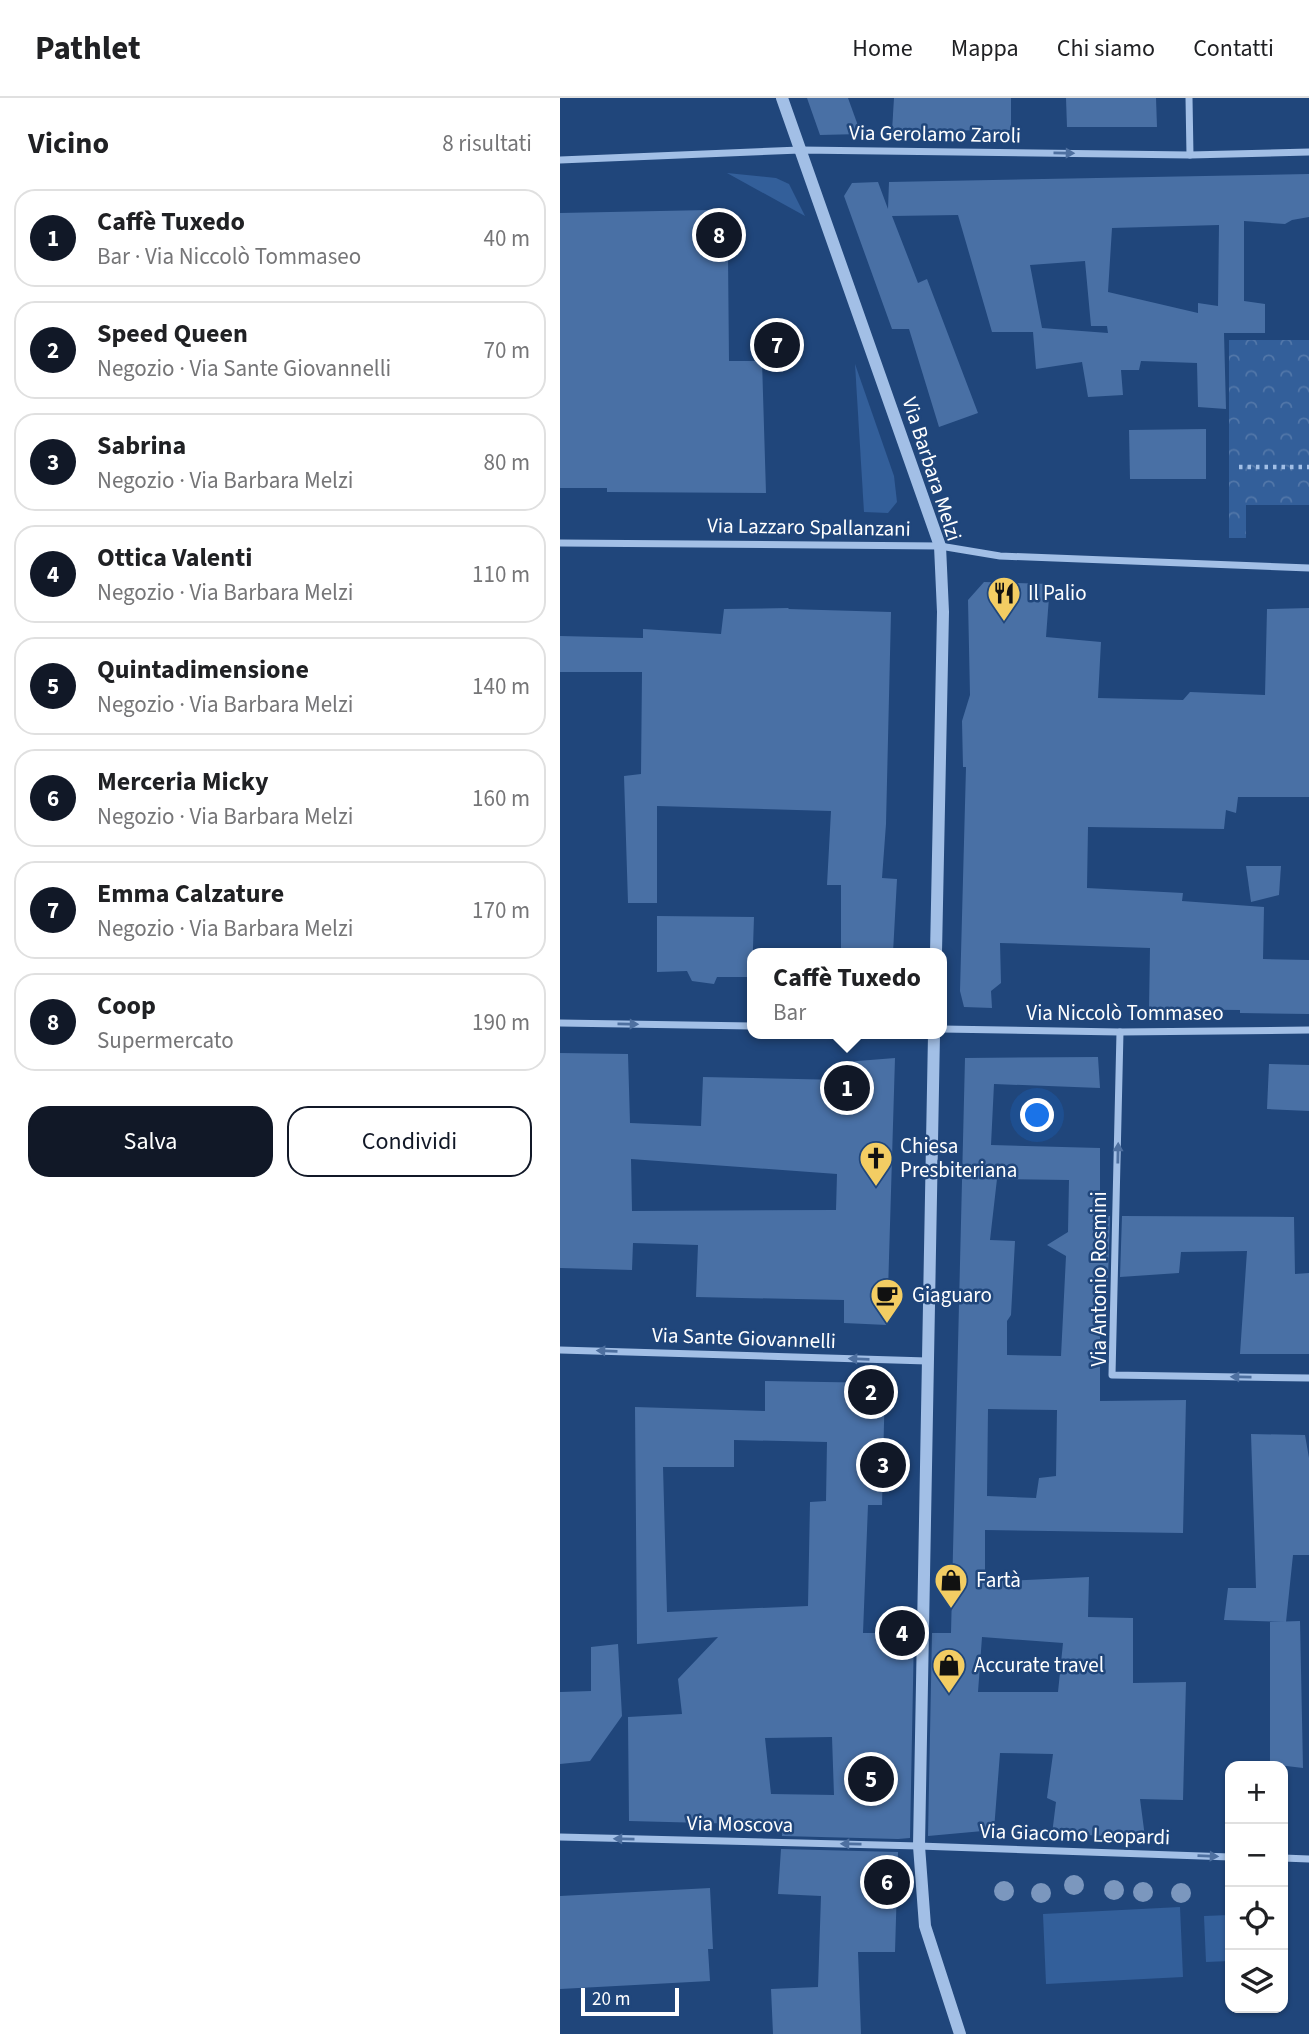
<!DOCTYPE html>
<html lang="it">
<meta charset="utf-8">
<style>
body{margin:0;font-family:"Source Sans 3",sans-serif;background:#f2f2f2;color:#202124}
.controls{position:absolute;right:21px;bottom:21px;display:grid;overflow:hidden;border-radius:14px;box-shadow:0 2px 5px #0004}
.controls button{width:63px;height:63px;display:grid;place-items:center;padding:0;border:0;border-bottom:2px solid #e0e0e0;background:#fff;color:#202124;font:35px sans-serif}
.scale{position:absolute;left:21px;bottom:18px;width:98px;box-sizing:border-box;padding-left:7px;border:4px solid #fff;border-top:0;font-size:19px;line-height:24px;white-space:nowrap;color:#fff;-webkit-text-stroke:5px #20467b;paint-order:stroke}
.you{position:absolute;left:478px;top:1018px;width:24px;height:24px;margin:-18px;border:5px solid #fff;border-radius:50%;background:#1a73e8;box-shadow:0 0 0 10px #1a73e833}
.badge{display:grid;place-items:center;width:46px;height:46px;border-radius:50%;background:#111827;color:#fff;font-size:23px;font-weight:700}
.pin{position:absolute;translate:-50% -50%;border:4px solid #fff;box-shadow:0 2px 7px #0006}
.popup{position:absolute;left:187px;top:850px;width:200px;height:91px;box-sizing:border-box;display:grid;place-content:center;border-radius:14px;background:#fff;filter:drop-shadow(0 2px 5px #0005);font-size:23px;white-space:nowrap;color:#757577}
.popup b{font-size:26px;color:#202124}
.popup::after{content:'';position:absolute;left:50%;top:100%;margin-left:-14px;border:14px solid transparent;border-top-color:#fff}
.list{margin:0;padding:0;list-style:none}
h2{display:flex;justify-content:space-between;align-items:center;height:91px;margin:0;padding:0 28px;font-size:30px}
h2 small{font-size:23px;font-weight:400;color:#757577}
.list li{display:grid;grid-template-columns:46px 1fr auto;gap:21px;align-items:center;box-sizing:border-box;height:98px;margin:0 14px 14px;padding:0 14px;border:2px solid #e0e0e0;border-radius:21px}
.list b{display:block;font-size:26px;white-space:nowrap}
.list p{margin:0;font-size:23px;white-space:nowrap;color:#757577}
.list em{font-size:23px;font-style:normal;color:#757577}
.actions{display:flex;gap:14px;padding:21px 28px}
.actions a{flex:1;padding:16px 0;border:2px solid #111827;border-radius:21px;text-align:center;font-size:24px;color:#111827}
.actions .main{background:#111827;color:#fff}
.icon{flex:none;width:38px;height:38px;fill:none;stroke:currentColor;stroke-width:2;stroke-linecap:round;stroke-linejoin:round}
.map{position:relative;flex:none;width:749px;height:1936px;overflow:hidden}
header{display:flex;align-items:center;gap:42px;box-sizing:border-box;height:98px;padding:0 35px;background:#fff;border-bottom:2px solid #e0e0e0}
header strong{font-size:33px}
nav{display:flex;gap:38px;margin-inline-start:auto;font-size:24px}
main{display:flex}
aside{flex:1;background:#fff}
.map>svg:first-child{display:block}
.grass{fill:#335f9a}
.park{fill:url(#park-crowns)}
.building{fill:#4970a5;fill-rule:evenodd}
.lines{fill:none;stroke-linecap:round;stroke-linejoin:round}
.path{stroke:#a2bfe6;stroke-width:4.5;stroke-dasharray:3.5 5;stroke-linecap:butt}
.minor{stroke:#a2bfe6;stroke-width:7}
.tertiary{stroke:#a2bfe6;stroke-width:12}
.tree{fill:#7b97be}
.oneway{fill:#4e70a0}
.labels{text-anchor:middle;stroke-width:5;stroke-linejoin:round;paint-order:stroke}
.street-label{font-size:21px;fill:#fff;stroke:#20467b}
.poi-label{font-size:21px;fill:#fff;stroke:#20467b;text-anchor:start}
</style>
<header>
<strong>Pathlet</strong>
<nav><a>Home</a><a>Mappa</a><a>Chi siamo</a><a>Contatti</a></nav>
</header>
<main>
<aside>
<h2>Vicino<small>8 risultati</small></h2>
<ul class="list">
<li><span class="badge">1</span><div><b>Caffè Tuxedo</b><p>Bar · Via Niccolò Tommaseo</p></div><em>40 m</em></li>
<li><span class="badge">2</span><div><b>Speed Queen</b><p>Negozio · Via Sante Giovannelli</p></div><em>70 m</em></li>
<li><span class="badge">3</span><div><b>Sabrina</b><p>Negozio · Via Barbara Melzi</p></div><em>80 m</em></li>
<li><span class="badge">4</span><div><b>Ottica Valenti</b><p>Negozio · Via Barbara Melzi</p></div><em>110 m</em></li>
<li><span class="badge">5</span><div><b>Quintadimensione</b><p>Negozio · Via Barbara Melzi</p></div><em>140 m</em></li>
<li><span class="badge">6</span><div><b>Merceria Micky</b><p>Negozio · Via Barbara Melzi</p></div><em>160 m</em></li>
<li><span class="badge">7</span><div><b>Emma Calzature</b><p>Negozio · Via Barbara Melzi</p></div><em>170 m</em></li>
<li><span class="badge">8</span><div><b>Coop</b><p>Supermercato</p></div><em>190 m</em></li>
</ul>
<div class="actions"><a class="main">Salva</a><a>Condividi</a></div>
</aside>
<div class="map">
<svg width="749" height="1936" viewBox="0 0 749 1936">
<defs>
<pattern id="park-crowns" width="20" height="18" patternUnits="userSpaceOnUse" patternTransform="scale(1.75)"><rect width="20" height="18" fill="#335f9a"/><path d="M2 6a3 3 0 1 1 6 0M12 15a3 3 0 1 1 6 0" fill="none" stroke="#5277a9"/></pattern>
</defs>
<rect width="100%" height="100%" fill="#20467b"/>
<!-- grass -->
<g class="grass">
<path d="M 167,75 L 216,80 L 229,86 L 245,118 Z"/>
<path d="M 295,266 L 334,378 L 337,404 L 328,415 L 304,414 Z"/>
<path d="M 620,1809 L 623,1879 L 486,1886 L 483,1816 Z"/>
<path d="M 670,1817 L 670,1863 L 646,1864 L 644,1818 Z"/>
</g>
<!-- park -->
<path class="park" d="M 669,242 L 749,242 L 749,407 L 686,407 L 686,440 L 669,440 Z"/>
<!-- building -->
<g class="building">
<path d="M 247,0 L 288,0 L 301,36 L 260,37 Z"/>
<path d="M 334,0 L 451,0 L 451,32 L 332,33 Z"/>
<path d="M 506,0 L 596,0 L 597,29 L 507,29 Z"/>
<path d="M 749,76 L 749,119 L 732,122 L 725,126 L 684,123 L 684,203 L 705,206 L 705,235 L 664,235 L 666,311 L 638,309 L 637,265 L 581,263 L 579,272 L 561,272 L 563,297 L 528,299 L 522,264 L 476,271 L 473,234 L 432,234 L 398,117 L 332,118 L 358,185 L 367,181 L 418,315 L 379,329 L 349,231 L 332,231 L 284,98 L 292,85 L 318,84 L 328,111 L 329,84 ZM 659,127 L 658,208 L 638,205 L 638,215 L 548,194 L 552,130 ZM 525,163 L 531,228 L 547,228 L 548,235 L 482,230 L 470,167 Z"/>
<path d="M 149,112 L 147,160 L 168,159 L 169,263 L 202,263 L 206,395 L 47,394 L 47,390 L 0,390 L 0,115 Z"/>
<path d="M 646,331 L 646,381 L 570,381 L 569,332 Z"/>
<path d="M 424,484 L 490,486 L 486,539 L 541,544 L 538,600 L 623,602 L 630,594 L 705,597 L 707,511 L 749,510 L 749,699 L 678,699 L 676,715 L 666,712 L 664,731 L 528,729 L 527,790 L 623,795 L 622,803 L 704,809 L 703,861 L 749,862 L 749,916 L 680,915 L 680,912 L 589,911 L 590,850 L 440,845 L 441,885 L 431,893 L 432,910 L 404,909 L 400,893 L 406,669 L 403,669 L 402,623 L 410,597 L 408,502 Z"/>
<path d="M 229,510 L 228,511 L 331,514 L 326,726 L 322,780 L 337,781 L 333,855 L 281,855 L 281,787 L 267,787 L 271,713 L 97,708 L 97,805 L 68,805 L 64,678 L 81,676 L 82,574 L 0,574 L 0,538 L 83,540 L 83,531 L 161,536 L 164,511 Z"/>
<path d="M 686,768 L 721,768 L 719,797 L 691,804 Z"/>
<path d="M 97,818 L 194,819 L 192,879 L 157,879 L 154,886 L 132,883 L 127,873 L 97,874 Z"/>
<path d="M 0,955 L 68,956 L 70,1025 L 141,1028 L 143,979 L 284,982 L 285,964 L 335,960 L 327,1227 L 284,1225 L 284,1202 L 136,1199 L 138,1147 L 73,1145 L 72,1172 L 0,1170 ZM 71,1061 L 277,1076 L 276,1112 L 72,1113 Z"/>
<path d="M 538,959 L 540,990 L 434,986 L 431,1047 L 540,1050 L 540,1118 L 550,1118 L 548,1180 L 540,1180 L 540,1303 L 626,1302 L 623,1435 L 425,1432 L 425,1484 L 529,1479 L 528,1519 L 573,1520 L 573,1585 L 626,1584 L 623,1702 L 580,1701 L 585,1739 L 492,1736 L 496,1704 L 487,1700 L 493,1656 L 440,1655 L 434,1732 L 368,1738 L 372,1535 L 391,1535 L 405,960 ZM 437,1081 L 509,1082 L 508,1134 L 487,1147 L 506,1158 L 501,1258 L 447,1257 L 447,1223 L 451,1217 L 455,1143 L 430,1142 ZM 428,1311 L 497,1312 L 496,1378 L 479,1380 L 476,1400 L 427,1398 ZM 422,1539 L 503,1545 L 498,1594 L 418,1594 Z"/>
<path d="M 709,966 L 749,967 L 749,1013 L 707,1011 Z"/>
<path d="M 562,1118 L 734,1119 L 735,1176 L 749,1175 L 749,1256 L 680,1256 L 687,1153 L 621,1154 L 619,1175 L 560,1179 Z"/>
<path d="M 205,1283 L 325,1285 L 322,1407 L 308,1407 L 303,1535 L 354,1535 L 350,1740 L 338,1741 L 222,1738 L 223,1727 L 69,1723 L 68,1619 L 122,1616 L 118,1581 L 158,1539 L 77,1546 L 75,1309 L 205,1313 ZM 174,1342 L 267,1344 L 266,1403 L 250,1404 L 248,1508 L 107,1514 L 103,1369 L 174,1369 ZM 272,1639 L 274,1697 L 211,1696 L 205,1640 Z"/>
<path d="M 691,1336 L 745,1337 L 749,1360 L 749,1457 L 733,1457 L 726,1524 L 664,1522 L 668,1490 L 696,1490 Z"/>
<path d="M 740,1523 L 743,1670 L 710,1666 L 710,1524 Z"/>
<path d="M 58,1546 L 62,1618 L 30,1663 L 0,1666 L 0,1594 L 31,1593 L 31,1549 Z"/>
<path d="M 221,1751 L 338,1754 L 335,1854 L 298,1854 L 301,1936 L 213,1936 L 211,1891 L 258,1889 L 261,1798 L 218,1796 Z"/>
<path d="M 150,1790 L 153,1851 L 148,1851 L 150,1883 L 0,1891 L 0,1798 Z"/>
</g>
<g class="lines">
<!-- path -->
<path class="path" d="M 679,369 L 749,369"/>
<!-- minor -->
<g class="minor">
<path d="M 629,0 L 630,57"/>
<path d="M 0,62 L 240,52 L 630,57 L 749,54"/>
<path d="M 0,445 L 380,448 L 440,458 L 749,470"/>
<path d="M 0,925 L 192,928"/>
<path d="M 382,931 L 560,934 L 749,932"/>
<path d="M 560,934 L 552,1277 L 749,1280"/>
<path d="M 0,1252 L 367,1263"/>
<path d="M 0,1739 L 359,1748 L 670,1759"/>
<path d="M 723,1760 L 749,1761"/>
</g>
<!-- tertiary -->
<g class="tertiary">
<path d="M 222,0 L 380,448 L 383,514 L 376,855"/>
<path d="M 374,936 L 359,1748 L 365,1828 L 400,1936"/>
</g>
</g>
<!-- trees -->
<g class="tree">
<circle cx="514" cy="1787" r="10"/>
<circle cx="554" cy="1792" r="10"/>
<circle cx="444" cy="1793" r="10"/>
<circle cx="583" cy="1794" r="10"/>
<circle cx="481" cy="1795" r="10"/>
<circle cx="621" cy="1795" r="10"/>
</g>
<!-- one-way arrows -->
<defs><path id="oneway-solid" d="M-6-.8H1V-3.2L6.5 0L1 3.2V.8H-6Z" transform="scale(1.75)"/></defs>
<g class="oneway">
<use href="#oneway-solid" transform="translate(504 55) rotate(1)"/>
<use href="#oneway-solid" transform="translate(68 926) rotate(1)"/>
<use href="#oneway-solid" transform="translate(558 1055) rotate(-89)"/>
<use href="#oneway-solid" transform="translate(47 1253) rotate(-178)"/>
<use href="#oneway-solid" transform="translate(299 1261) rotate(-178)"/>
<use href="#oneway-solid" transform="translate(681 1279) rotate(-179)"/>
<use href="#oneway-solid" transform="translate(64 1741) rotate(-179)"/>
<use href="#oneway-solid" transform="translate(291 1746) rotate(-179)"/>
<use href="#oneway-solid" transform="translate(648 1758) rotate(2)"/>
</g>
<!-- icons -->
<defs>
<symbol id="restaurant-pin" viewBox="-11 -11 22 30"><path d="M0 17L-7.5 6A9.5 9.5 0 1 1 7.5 6Z" fill="#f3cd63" stroke="#20467b"/><path d="M-5-6h1v4h1v-4h1v4h1v-4h1v5L-1.5 .5V6h-2V.5L-5-1ZM5-6V6H3V1.5H1.5Q1.5-4 5-6Z" fill="#111"/></symbol>
<symbol id="church-pin" viewBox="-11 -11 22 30"><path d="M0 17L-7.5 6A9.5 9.5 0 1 1 7.5 6Z" fill="#f3cd63" stroke="#20467b"/><path d="M-1.2-6h2.4v3.5h3.3v2.4h-3.3V6h-2.4V-.1h-3.3v-2.4h3.3Z" fill="#111"/></symbol>
<symbol id="cafe-pin" viewBox="-11 -11 22 30"><path d="M0 17L-7.5 6A9.5 9.5 0 1 1 7.5 6Z" fill="#f3cd63" stroke="#20467b"/><path d="M-5.5-4.5H6V0H3Q3 3.5 0 3.5H-2.5Q-5.5 3.5-5.5 0ZM3-3.2v2h1.7v-2ZM-6 4.5H4V6H-6Z" fill="#111"/></symbol>
<symbol id="shop-pin" viewBox="-11 -11 22 30"><path d="M0 17L-7.5 6A9.5 9.5 0 1 1 7.5 6Z" fill="#f3cd63" stroke="#20467b"/><path d="M-5-2.5h2.3a2.7 3.5 0 0 1 5.4 0H5L5.5 6h-11ZM-1.5-2.5h3a1.5 2.3 0 0 0-3 0Z" fill="#111"/></symbol>
</defs>
<g fill-rule="evenodd">
<use href="#restaurant-pin" x="425" y="476" width="38" height="52"/>
<use href="#church-pin" x="297" y="1041" width="38" height="52"/>
<use href="#cafe-pin" x="308" y="1178" width="38" height="52"/>
<use href="#shop-pin" x="372" y="1463" width="38" height="52"/>
<use href="#shop-pin" x="370" y="1548" width="38" height="52"/>
</g>
<g class="labels">
<!-- street labels -->
<g class="street-label">
<text transform="translate(375 36) rotate(1)" y="7">Via Gerolamo Zaroli</text>
<text transform="translate(372 371) rotate(72)" y="7">Via Barbara Melzi</text>
<text transform="translate(249 429) rotate(1)" y="7">Via Lazzaro Spallanzani</text>
<text x="565" y="922">Via Niccolò Tommaseo</text>
<text transform="translate(539 1181) rotate(-90)" y="7">Via Antonio Rosmini</text>
<text transform="translate(184 1240) rotate(2)" y="7">Via Sante Giovannelli</text>
<text transform="translate(180 1726) rotate(1)" y="7">Via Moscova</text>
<text transform="translate(515 1736) rotate(2)" y="7">Via Giacomo Leopardi</text>
</g>
<!-- poi labels -->
<g class="poi-label">
<text x="468" y="502">Il Palio</text>
<text x="340" y="1055">Chiesa<tspan x="340" dy="24">Presbiteriana</tspan></text>
<text x="352" y="1204">Giaguaro</text>
<text x="416" y="1489">Fartà</text>
<text x="414" y="1574">Accurate travel</text>
</g>
</g>
</svg>
<div class="controls">
<button>+</button>
<button>−</button>
<button><svg class="icon" aria-label="locate" viewBox="0 0 24 24"><circle cx="12" cy="12" r="6"/><path d="M12 2v4M12 18v4M2 12h4M18 12h4"/></svg></button>
<button><svg class="icon" aria-label="layers" viewBox="0 0 24 24"><path d="M12 4l9 5-9 5-9-5zM3 14l9 5 9-5"/></svg></button>
</div>
<div class="scale">20 m</div>
<div class="you"></div>
<div class="pin badge" style="left:287px;top:990px">1</div>
<div class="popup"><b>Caffè Tuxedo</b>Bar</div>
<div class="pin badge" style="left:311px;top:1294px">2</div>
<div class="pin badge" style="left:323px;top:1367px">3</div>
<div class="pin badge" style="left:342px;top:1535px">4</div>
<div class="pin badge" style="left:311px;top:1681px">5</div>
<div class="pin badge" style="left:327px;top:1784px">6</div>
<div class="pin badge" style="left:217px;top:247px">7</div>
<div class="pin badge" style="left:159px;top:137px">8</div>
</div>
</main>
